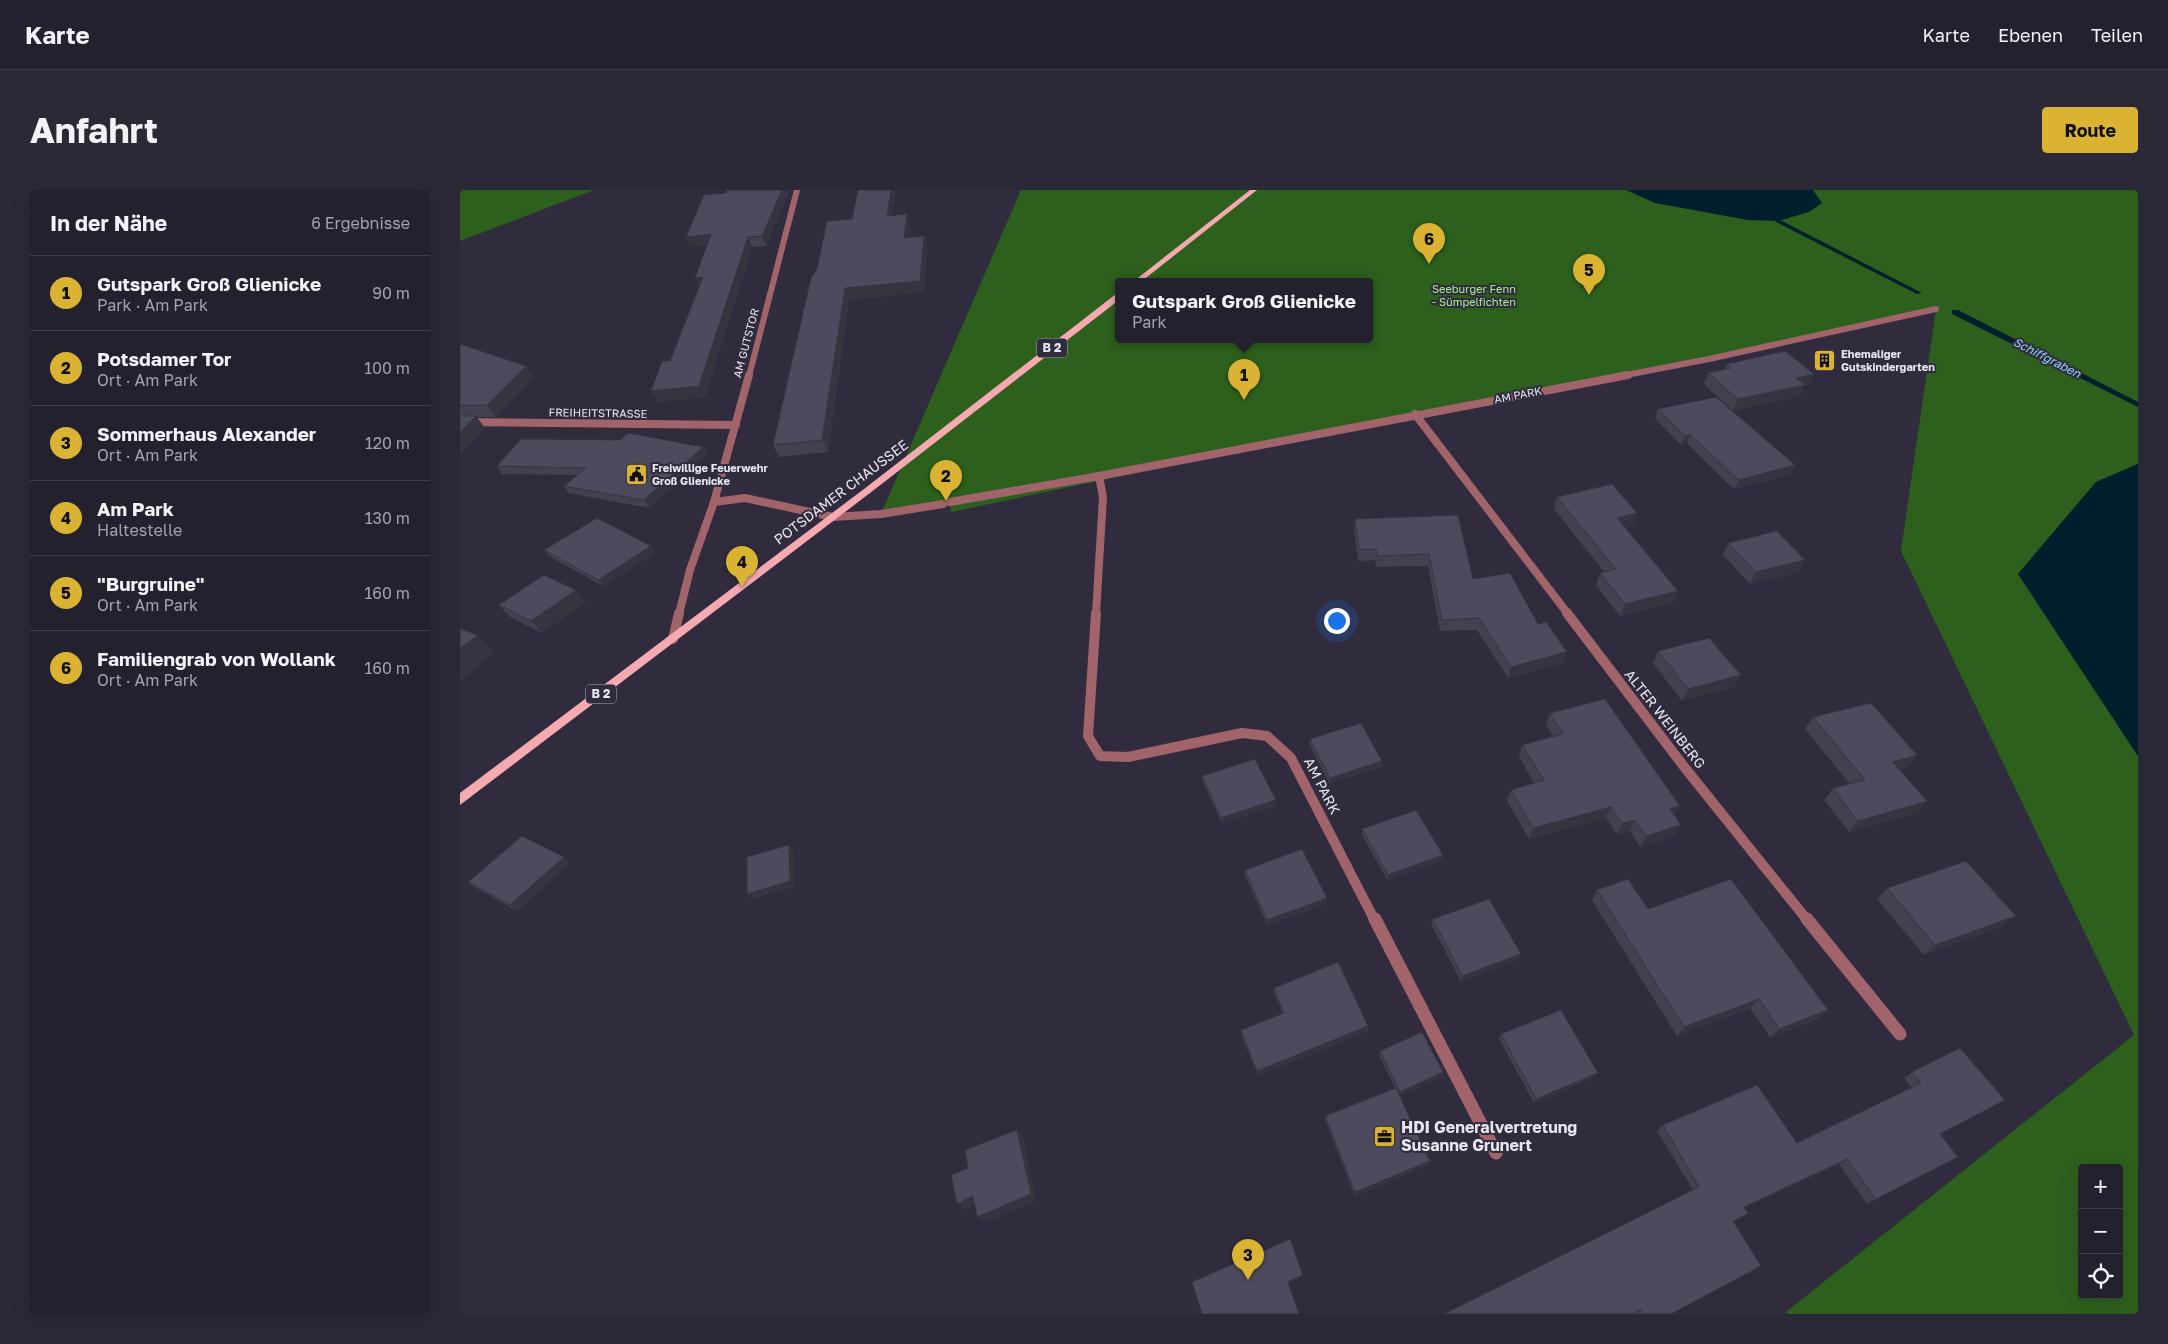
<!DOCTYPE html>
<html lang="de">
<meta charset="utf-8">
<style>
body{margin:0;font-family:"Golos Text",sans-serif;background:#2c2936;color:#f1f3f6}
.controls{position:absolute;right:15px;bottom:15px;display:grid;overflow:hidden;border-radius:5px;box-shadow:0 5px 20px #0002}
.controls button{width:45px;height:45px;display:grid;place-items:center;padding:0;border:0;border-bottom:1px solid #413e4a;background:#24212e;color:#f1f3f6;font:25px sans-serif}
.you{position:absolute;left:876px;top:430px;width:18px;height:18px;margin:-12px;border:4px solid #fff;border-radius:50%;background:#1a73e8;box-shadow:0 0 0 8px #1a73e833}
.badge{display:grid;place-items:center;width:32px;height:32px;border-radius:50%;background:#dbb333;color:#111;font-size:16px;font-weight:700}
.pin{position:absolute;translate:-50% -41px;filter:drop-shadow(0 1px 2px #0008)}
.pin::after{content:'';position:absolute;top:26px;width:18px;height:15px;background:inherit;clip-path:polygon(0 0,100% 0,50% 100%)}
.popup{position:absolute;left:655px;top:88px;width:258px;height:65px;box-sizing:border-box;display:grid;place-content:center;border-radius:5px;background:#24212e;filter:drop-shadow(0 1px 4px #0005);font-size:16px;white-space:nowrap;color:#a3a3aa}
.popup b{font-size:19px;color:#f1f3f6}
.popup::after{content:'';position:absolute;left:50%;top:100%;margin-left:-10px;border:10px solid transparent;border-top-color:#24212e}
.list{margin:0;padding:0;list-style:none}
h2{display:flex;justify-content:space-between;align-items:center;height:65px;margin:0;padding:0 20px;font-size:21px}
h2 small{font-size:16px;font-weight:400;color:#a3a3aa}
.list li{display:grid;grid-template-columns:32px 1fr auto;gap:15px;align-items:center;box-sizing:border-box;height:75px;padding:0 20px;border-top:1px solid #413e4a}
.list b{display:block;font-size:19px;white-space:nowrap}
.list p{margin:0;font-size:16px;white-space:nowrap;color:#a3a3aa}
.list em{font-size:16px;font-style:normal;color:#a3a3aa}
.icon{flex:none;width:28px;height:28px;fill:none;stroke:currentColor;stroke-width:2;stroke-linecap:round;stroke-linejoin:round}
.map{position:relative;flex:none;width:1678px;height:1124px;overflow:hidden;border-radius:5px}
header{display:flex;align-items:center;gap:30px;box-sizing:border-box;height:70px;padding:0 25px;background:#24212e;border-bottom:1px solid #413e4a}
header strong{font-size:24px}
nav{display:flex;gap:28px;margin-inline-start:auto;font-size:18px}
.intro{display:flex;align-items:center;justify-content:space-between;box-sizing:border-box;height:120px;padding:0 30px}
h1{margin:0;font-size:35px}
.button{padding:12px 22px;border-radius:5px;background:#dbb333;color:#111;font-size:18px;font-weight:700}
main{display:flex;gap:30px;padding:0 30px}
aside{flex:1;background:#24212e;border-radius:5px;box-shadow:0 5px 20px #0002}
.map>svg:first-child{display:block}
.green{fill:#2d601c;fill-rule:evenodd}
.water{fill:#001e2c}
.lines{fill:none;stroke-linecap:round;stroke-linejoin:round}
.stream{fill:#001e2c;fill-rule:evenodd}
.minor-far3{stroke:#a1646b;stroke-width:6}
.minor-far2{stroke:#a1646b;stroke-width:8}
.minor-far1{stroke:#a1646b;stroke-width:10}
.minor{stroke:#a1646b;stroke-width:13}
.primary{fill:#f5a9b0;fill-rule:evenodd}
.wall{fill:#434050}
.shaded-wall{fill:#373441}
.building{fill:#4e4a5d;stroke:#373441}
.labels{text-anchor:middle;stroke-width:4;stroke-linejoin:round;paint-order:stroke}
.far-park-label{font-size:11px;fill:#a6f191;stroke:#302c3e}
.far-street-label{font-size:11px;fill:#e8e6f1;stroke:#302c3e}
.far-poi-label{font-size:11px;font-weight:bold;fill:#e8e6f1;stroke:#302c3e;text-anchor:start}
.shield{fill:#302c3e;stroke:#b1aebb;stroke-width:1}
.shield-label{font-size:12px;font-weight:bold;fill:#e8e6f1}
.far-water-label{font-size:12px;font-style:italic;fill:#8fd6fb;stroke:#302c3e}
.street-label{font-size:14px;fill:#e8e6f1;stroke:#302c3e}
.near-poi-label{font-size:16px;font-weight:bold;fill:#e8e6f1;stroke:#302c3e;text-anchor:start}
</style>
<header>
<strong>Karte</strong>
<nav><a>Karte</a><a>Ebenen</a><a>Teilen</a></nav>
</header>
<div class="intro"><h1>Anfahrt</h1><a class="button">Route</a></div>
<main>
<aside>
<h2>In der Nähe<small>6 Ergebnisse</small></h2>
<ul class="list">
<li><span class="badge">1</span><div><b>Gutspark Groß Glienicke</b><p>Park · Am Park</p></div><em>90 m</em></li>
<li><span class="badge">2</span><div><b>Potsdamer Tor</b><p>Ort · Am Park</p></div><em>100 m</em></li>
<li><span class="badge">3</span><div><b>Sommerhaus Alexander</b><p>Ort · Am Park</p></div><em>120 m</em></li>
<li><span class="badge">4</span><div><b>Am Park</b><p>Haltestelle</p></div><em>130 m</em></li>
<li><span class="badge">5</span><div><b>&quot;Burgruine&quot;</b><p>Ort · Am Park</p></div><em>160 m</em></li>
<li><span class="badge">6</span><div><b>Familiengrab von Wollank</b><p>Ort · Am Park</p></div><em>160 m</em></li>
</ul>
</aside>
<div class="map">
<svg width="1678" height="1124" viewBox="0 0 1678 1124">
<rect width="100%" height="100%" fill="#302c3e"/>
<!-- green -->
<g class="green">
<path d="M 0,0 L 134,0 L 0,51 Z"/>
<path d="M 561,0 L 1678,0 L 1678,274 L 1636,292 L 1558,384 L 1678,566 L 1678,1124 L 1328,1124 L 1326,1122 L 1674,845 L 1441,361 L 1476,119 L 1286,161 L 923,231 L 491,322 L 490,313 L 421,324 ZM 659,91 L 909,91 L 909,149 L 659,149 ZM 1622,978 L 1659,978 L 1659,1105 L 1622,1105 Z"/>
</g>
<!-- water -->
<g class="water">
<path d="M 1166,0 L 1353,0 L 1362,13 L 1349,22 L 1318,31 L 1288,30 L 1195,13 Z"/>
<path d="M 1678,274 L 1678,566 L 1558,384 L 1636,292 Z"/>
</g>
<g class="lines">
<!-- stream -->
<g class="stream">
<path d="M 1282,0 L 1288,0 L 1320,30 L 1462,103 L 1457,104 L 1316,32 Z"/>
<path d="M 1492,120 L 1498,120 L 1678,212 L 1678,217 L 1492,124 Z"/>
</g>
<!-- minor-far3 -->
<g class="minor-far3">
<path d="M 289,186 L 337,0"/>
<path d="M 1161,186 L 1249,169 L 1476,119"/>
</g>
<!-- minor-far2 -->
<g class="minor-far2">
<path d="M 955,224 L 1108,424"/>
<path d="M 0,232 L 276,235"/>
<path d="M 254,312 L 285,308 L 373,327 L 421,324 L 483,314"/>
<path d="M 490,312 L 639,286 L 1168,185"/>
<path d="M 219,424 L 230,380 L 254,312 L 289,185"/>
<path d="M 636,424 L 643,307 L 639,286"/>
</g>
<!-- minor-far1 -->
<g class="minor-far1">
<path d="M 636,423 L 628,546 L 640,566 L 668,567 L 782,543 L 807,546 L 831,568 L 915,731"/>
<path d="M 1107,423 L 1225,578 L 1348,731"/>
<path d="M 213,449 L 219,423"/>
</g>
<!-- minor -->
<g class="minor">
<path d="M 915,729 L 1036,963"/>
<path d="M 1347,729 L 1440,844"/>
</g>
<!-- primary -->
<g class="primary">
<path d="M 790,0 L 797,0 L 682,91 L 674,91 Z"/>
<path d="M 656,104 L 659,104 L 659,110 L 410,303 L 0,615 L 0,603 L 404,299 Z"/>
</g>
</g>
<!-- wall -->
<g class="wall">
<path d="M 330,0 L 306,56 L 292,57 L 245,207 L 198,212 L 210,171 L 239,96 L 247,55 L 230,57 L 226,47 Z"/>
<path d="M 436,0 L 432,25 L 450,35 L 449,47 L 467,57 L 464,102 L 389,110 L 368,262 L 319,267 L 313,255 L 392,29 Z"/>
<path d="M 0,154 L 74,188 L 36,227 L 16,227 L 25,238 L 0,263 Z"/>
<path d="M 1267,174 L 1354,184 L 1349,195 L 1344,196 L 1340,206 L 1273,221 L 1244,194 L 1248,183 L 1265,180 Z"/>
<path d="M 1198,219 L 1330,285 L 1274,299 L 1227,254 L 1221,255 L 1195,228 Z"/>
<path d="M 243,257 L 247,264 L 189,318 L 109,303 L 104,296 L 117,285 L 42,284 L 37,276 Z"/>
<path d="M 1097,307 L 1173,335 L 1165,337 L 1218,401 L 1213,413 L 1160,426 L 1136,395 L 1140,383 L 1144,382 L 1094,319 Z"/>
<path d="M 998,325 L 1013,389 L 1078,434 L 1104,473 L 1048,488 L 1017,440 L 980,441 L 968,376 L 916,377 L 915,370 L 898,371 L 894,340 L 895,329 Z"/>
<path d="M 1268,353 L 1339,382 L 1290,394 L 1263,365 Z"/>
<path d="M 191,356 L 196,362 L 143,396 L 89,366 L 84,360 Z"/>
<path d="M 116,400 L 126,412 L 82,443 L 50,427 L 39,415 Z"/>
<path d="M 1198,461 L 1274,497 L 1222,511 L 1193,473 Z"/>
<path d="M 1090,523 L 1215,625 L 1221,635 L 1215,646 L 1180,657 L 1170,641 L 1157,644 L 1146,628 L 1069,649 L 1047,611 L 1051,600 L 1074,593 L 1059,567 L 1062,555 L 1093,546 L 1086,535 Z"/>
<path d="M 1353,527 L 1457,565 L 1448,577 L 1439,579 L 1467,611 L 1457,623 L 1389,642 L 1364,610 L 1373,598 L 1390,594 L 1345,539 Z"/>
<path d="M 850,549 L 922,577 L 869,593 L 850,555 Z"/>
<path d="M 742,586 L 816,610 L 816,616 L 762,634 L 743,592 Z"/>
<path d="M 902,639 L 983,665 L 982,670 L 928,691 L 902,645 Z"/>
<path d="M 110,673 L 57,721 L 16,698 L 8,692 Z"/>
<path d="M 785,680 L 867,708 L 867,713 L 808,736 L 785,686 Z"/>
<path d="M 1427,698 L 1543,736 L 1464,765 L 1417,709 Z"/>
<path d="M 1137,700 L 1188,719 L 1368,820 L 1358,829 L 1310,847 L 1290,818 L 1217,846 L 1132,710 Z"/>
<path d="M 973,729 L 1061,764 L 1059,769 L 1001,791 L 971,734 Z"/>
<path d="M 814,798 L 908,836 L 908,841 L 798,885 L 781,845 L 781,840 L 823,824 L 814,803 Z"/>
<path d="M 1041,844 L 1135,887 L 1074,913 L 1039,849 Z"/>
<path d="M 1500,858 L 1480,944 L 1498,967 L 1407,1014 L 1379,974 L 1284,1018 L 1281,1028 L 1274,1031 L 1211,1124 L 1176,1124 L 1175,1122 L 1233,1000 L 1197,941 L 1203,935 L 1337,953 L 1452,898 L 1444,888 L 1452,882 Z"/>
<path d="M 920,861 L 983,882 L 982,887 L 940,905 L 968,975 L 895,1006 L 865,930 L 865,926 L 935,898 L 919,865 Z"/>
</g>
<!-- shaded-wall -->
<g class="shaded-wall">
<path d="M 322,0 L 330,0 L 306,56 L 302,46 Z"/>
<path d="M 431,0 L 436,0 L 430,37 L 427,26 Z"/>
<path d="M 447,24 L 450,35 L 448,59 L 444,48 Z"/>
<path d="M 251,44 L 256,54 L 230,57 L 226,47 Z"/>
<path d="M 464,46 L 467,57 L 464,102 L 389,110 L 368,262 L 362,250 L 385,98 Z"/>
<path d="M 288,47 L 292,57 L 245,207 L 198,212 L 191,201 Z"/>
<path d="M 243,87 L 241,98 L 235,88 Z"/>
<path d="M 66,176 L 74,188 L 36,227 L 27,215 Z"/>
<path d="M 1354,184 L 1349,195 L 1344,196 L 1340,206 L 1273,221 L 1278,209 L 1336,188 Z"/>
<path d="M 16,226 L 25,238 L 0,263 L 0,242 Z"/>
<path d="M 1230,244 L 1227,254 L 1221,255 L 1225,246 Z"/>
<path d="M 243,257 L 247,264 L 189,318 L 184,310 Z"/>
<path d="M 1335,275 L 1330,285 L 1274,299 L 1279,290 Z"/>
<path d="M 1177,323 L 1173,335 L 1152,340 L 1157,328 Z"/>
<path d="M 191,356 L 196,362 L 143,396 L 138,390 Z"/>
<path d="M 1345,370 L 1339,382 L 1290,394 L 1296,382 Z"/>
<path d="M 116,400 L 126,412 L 82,443 L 71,431 Z"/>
<path d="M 1218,401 L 1213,413 L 1160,426 L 1165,414 Z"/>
<path d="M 18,445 L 35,463 L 0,491 L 0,459 Z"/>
<path d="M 1107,462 L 1104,473 L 1048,488 L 1051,477 Z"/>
<path d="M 1281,485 L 1274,497 L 1222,511 L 1228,499 Z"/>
<path d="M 1457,565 L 1448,577 L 1423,583 L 1433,572 Z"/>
<path d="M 922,571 L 922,577 L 869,593 L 870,588 Z"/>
<path d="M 816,610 L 816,616 L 762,634 L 761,628 Z"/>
<path d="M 1467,611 L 1457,623 L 1389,642 L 1398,631 Z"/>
<path d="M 1220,616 L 1213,628 L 1210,619 Z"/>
<path d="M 1151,617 L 1146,628 L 1069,649 L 1073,638 Z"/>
<path d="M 1175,630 L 1170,641 L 1157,644 L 1162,633 Z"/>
<path d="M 1221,635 L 1215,646 L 1180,657 L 1186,646 Z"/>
<path d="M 329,655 L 333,660 L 335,697 L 292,709 L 287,704 Z"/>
<path d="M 983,665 L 982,670 L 928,691 L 928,685 Z"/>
<path d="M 104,667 L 110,673 L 57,721 L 50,715 Z"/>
<path d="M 867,708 L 867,713 L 808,736 L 807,730 Z"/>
<path d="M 1556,726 L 1543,736 L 1464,765 L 1475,755 Z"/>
<path d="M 1061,764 L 1059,769 L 1001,791 L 1002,786 Z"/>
<path d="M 1299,809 L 1290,818 L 1217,846 L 1224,837 Z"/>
<path d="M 1368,820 L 1358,829 L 1310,847 L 1319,839 Z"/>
<path d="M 908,836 L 908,841 L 798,885 L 797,881 Z"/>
<path d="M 983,882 L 982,887 L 939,906 L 940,902 Z"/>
<path d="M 1138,883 L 1135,887 L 1074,913 L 1076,909 Z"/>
<path d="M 557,940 L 563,947 L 576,1011 L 524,1033 L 517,1027 Z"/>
<path d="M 1387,969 L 1379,974 L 1277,1022 L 1284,1017 Z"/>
<path d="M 970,971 L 968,975 L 895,1006 L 895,1002 Z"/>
<path d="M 513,1006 L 520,1013 L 504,1020 L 497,1014 Z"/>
<path d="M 843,1085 L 843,1087 L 828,1094 L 828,1092 Z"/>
</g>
<!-- building -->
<g class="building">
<path d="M 267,0 L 322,0 L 302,46 L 288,47 L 239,196 L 191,201 L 202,171 L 210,171 L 243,87 L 235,88 L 251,44 L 226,47 L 244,5 L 266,3 Z"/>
<path d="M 398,0 L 431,0 L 427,26 L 447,24 L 444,48 L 464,46 L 460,91 L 385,98 L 362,250 L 313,255 L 351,88 L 357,79 L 367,31 L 392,29 Z"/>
<path d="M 0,154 L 66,176 L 27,215 L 0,215 Z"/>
<path d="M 1325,161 L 1354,184 L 1336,188 L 1345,195 L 1278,209 L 1248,183 L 1271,178 L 1267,174 Z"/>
<path d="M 1256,207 L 1335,275 L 1279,290 L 1230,244 L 1225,246 L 1198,219 Z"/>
<path d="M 0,226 L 16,226 L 0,242 Z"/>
<path d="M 168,243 L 243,257 L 184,310 L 104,296 L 126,278 L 37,276 L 61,249 L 160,250 Z"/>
<path d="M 1152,294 L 1177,323 L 1157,328 L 1218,401 L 1165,414 L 1140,383 L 1156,379 L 1097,307 Z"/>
<path d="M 998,325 L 1013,389 L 1050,383 L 1078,434 L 1086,432 L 1107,462 L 1051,477 L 1019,428 L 982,430 L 969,364 L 917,366 L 916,359 L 899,359 L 895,329 Z"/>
<path d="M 137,328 L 191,356 L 138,390 L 84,360 Z"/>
<path d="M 1317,341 L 1345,370 L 1296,382 L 1268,353 Z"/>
<path d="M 84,385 L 116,400 L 71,431 L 39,415 Z"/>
<path d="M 0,439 L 18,445 L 0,459 Z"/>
<path d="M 1249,448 L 1281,485 L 1228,499 L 1198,461 Z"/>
<path d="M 1145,509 L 1220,616 L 1210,619 L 1221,635 L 1186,646 L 1175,630 L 1162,633 L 1151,617 L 1073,638 L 1051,600 L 1084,590 L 1062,555 L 1103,544 L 1090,523 Z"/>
<path d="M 1411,513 L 1457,565 L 1433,572 L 1467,611 L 1398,631 L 1373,598 L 1405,590 L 1353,527 Z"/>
<path d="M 901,533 L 922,571 L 870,588 L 850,549 Z"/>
<path d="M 795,569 L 816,610 L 761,628 L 742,586 Z"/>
<path d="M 956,620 L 983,665 L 928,685 L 902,639 Z"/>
<path d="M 62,646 L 104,667 L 50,715 L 8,692 Z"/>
<path d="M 329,655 L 330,691 L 287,704 L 287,667 Z"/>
<path d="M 842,659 L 867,708 L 807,730 L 785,680 Z"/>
<path d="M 1506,671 L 1556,726 L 1475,755 L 1427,698 Z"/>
<path d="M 1168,689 L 1188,719 L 1271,689 L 1368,820 L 1319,839 L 1299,809 L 1224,837 L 1137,700 Z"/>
<path d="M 1029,709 L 1061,764 L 1002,786 L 973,729 Z"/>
<path d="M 878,772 L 908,836 L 797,881 L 781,840 L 824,823 L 814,798 Z"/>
<path d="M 1101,820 L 1138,883 L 1076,909 L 1041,844 Z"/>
<path d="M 962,842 L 983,882 L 940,902 L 920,861 Z"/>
<path d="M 1500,858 L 1545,910 L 1480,944 L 1498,967 L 1416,1009 L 1387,969 L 1284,1017 L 1288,1024 L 1273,1031 L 1301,1076 L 1211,1124 L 1183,1124 L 1181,1120 L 1172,1124 L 984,1124 L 1239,997 L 1203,935 L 1297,895 L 1337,953 L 1461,893 L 1452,882 Z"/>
<path d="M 936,898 L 970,971 L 895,1002 L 865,926 Z"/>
<path d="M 557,940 L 571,1004 L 517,1027 L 513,1006 L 497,1014 L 491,985 L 508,978 L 505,960 Z"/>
<path d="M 830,1049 L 843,1085 L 828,1092 L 839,1124 L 742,1124 L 732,1092 Z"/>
</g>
<!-- icons -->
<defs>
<symbol id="building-square" viewBox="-11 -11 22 22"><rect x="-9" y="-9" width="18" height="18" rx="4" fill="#dbb333" stroke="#302c3e"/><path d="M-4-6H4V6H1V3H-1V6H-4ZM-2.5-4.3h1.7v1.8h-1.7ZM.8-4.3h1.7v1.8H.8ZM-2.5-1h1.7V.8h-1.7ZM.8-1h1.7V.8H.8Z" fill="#111"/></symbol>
<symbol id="civic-square" viewBox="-11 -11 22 22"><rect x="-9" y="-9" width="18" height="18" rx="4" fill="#dbb333" stroke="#302c3e"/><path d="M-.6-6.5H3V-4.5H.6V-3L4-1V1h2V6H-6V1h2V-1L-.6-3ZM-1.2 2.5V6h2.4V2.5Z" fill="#111"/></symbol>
<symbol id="office-square" viewBox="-11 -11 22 22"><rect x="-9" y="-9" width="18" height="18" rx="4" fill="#dbb333" stroke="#302c3e"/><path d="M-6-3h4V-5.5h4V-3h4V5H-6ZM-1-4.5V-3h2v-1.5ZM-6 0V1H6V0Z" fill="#111"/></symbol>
</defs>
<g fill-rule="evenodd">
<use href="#building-square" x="1352" y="158" width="25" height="25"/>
<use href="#civic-square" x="164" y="272" width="25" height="25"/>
<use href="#office-square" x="912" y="934" width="25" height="25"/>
</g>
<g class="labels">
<!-- far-park labels -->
<g class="far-park-label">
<text x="1014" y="103">Seeburger Fenn<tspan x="1014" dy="13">- Sümpelfichten</tspan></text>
</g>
<!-- far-street labels -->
<g class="far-street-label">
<text transform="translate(286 153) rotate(-75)" y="4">AM GUTSTOR</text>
<text transform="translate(1058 205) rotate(-11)" y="4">AM PARK</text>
<text transform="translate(138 223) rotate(1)" y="4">FREIHEITSTRASSE</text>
</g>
<!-- far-poi labels -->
<g class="far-poi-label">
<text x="1381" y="168">Ehemaliger<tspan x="1381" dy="13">Gutskindergarten</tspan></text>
<text x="192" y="282">Freiwillige Feuerwehr<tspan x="192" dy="13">Groß Glienicke</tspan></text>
</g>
<!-- shield labels -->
<g class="shield">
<rect x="577" y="148.5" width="30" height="19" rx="4"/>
<rect x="126" y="494.5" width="30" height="19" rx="4"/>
</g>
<g class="shield-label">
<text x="592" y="162">B 2</text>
<text x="141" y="508">B 2</text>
</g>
<!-- far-water labels -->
<g class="far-water-label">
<text transform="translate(1587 168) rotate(27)" y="4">Schiffgraben</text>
</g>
<!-- street labels -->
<g class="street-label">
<text transform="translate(381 302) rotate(-37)" y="5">POTSDAMER CHAUSSEE</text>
<text transform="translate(1205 529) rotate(52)" y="5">ALTER WEINBERG</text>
<text transform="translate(862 596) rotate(63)" y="5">AM PARK</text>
</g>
<!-- near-poi labels -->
<g class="near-poi-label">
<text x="941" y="943">HDI Generalvertretung<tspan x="941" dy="18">Susanne Grunert</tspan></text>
</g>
</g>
</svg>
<div class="controls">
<button>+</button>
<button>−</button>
<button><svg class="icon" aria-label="locate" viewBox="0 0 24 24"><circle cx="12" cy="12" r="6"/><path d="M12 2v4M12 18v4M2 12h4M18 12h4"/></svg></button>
</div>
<div class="you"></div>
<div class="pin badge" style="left:784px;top:210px">1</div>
<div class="popup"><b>Gutspark Groß Glienicke</b>Park</div>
<div class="pin badge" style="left:486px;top:311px">2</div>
<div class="pin badge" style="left:788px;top:1090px">3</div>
<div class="pin badge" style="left:282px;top:397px">4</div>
<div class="pin badge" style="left:1129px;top:105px">5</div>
<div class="pin badge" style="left:969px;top:74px">6</div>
</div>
</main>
